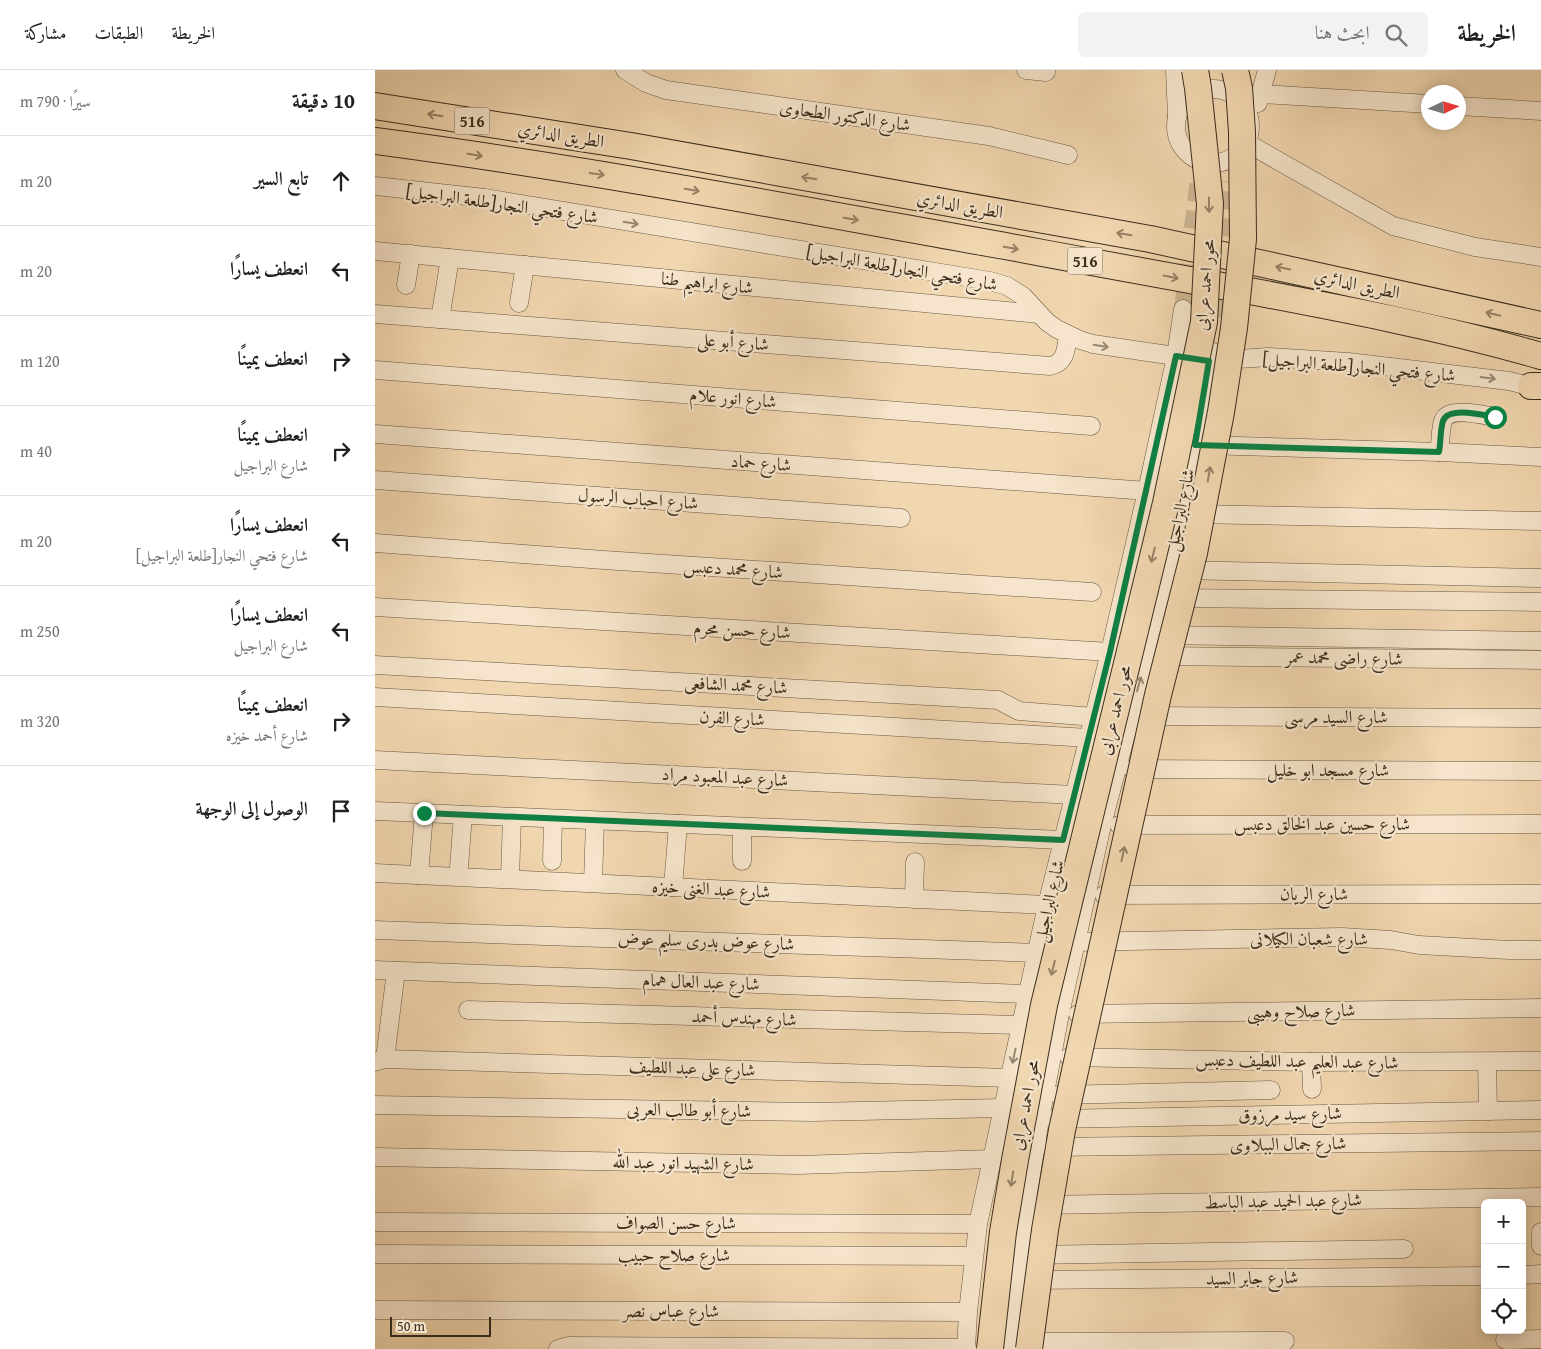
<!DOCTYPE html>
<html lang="ar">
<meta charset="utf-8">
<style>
body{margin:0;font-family:"Gentium Book Plus",Amiri,serif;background:#f2f2f2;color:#202124;direction:rtl}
.controls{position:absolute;right:15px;bottom:15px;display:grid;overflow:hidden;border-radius:8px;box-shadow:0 2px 12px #0003}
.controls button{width:45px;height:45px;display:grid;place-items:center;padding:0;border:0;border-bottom:1px solid #e0e0e0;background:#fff;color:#202124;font:25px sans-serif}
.compass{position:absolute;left:1046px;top:15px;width:45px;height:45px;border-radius:50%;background:#fff;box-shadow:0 2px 12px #0003;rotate:86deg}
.scale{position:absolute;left:15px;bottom:12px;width:101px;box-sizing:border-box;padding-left:5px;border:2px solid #3a2d1c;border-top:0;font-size:14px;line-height:18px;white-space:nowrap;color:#3a2d1c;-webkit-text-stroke:4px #f6e5cc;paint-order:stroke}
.stop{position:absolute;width:15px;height:15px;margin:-11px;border:4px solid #0b8043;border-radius:50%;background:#fff}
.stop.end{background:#0b8043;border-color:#fff;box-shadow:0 1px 5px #0008}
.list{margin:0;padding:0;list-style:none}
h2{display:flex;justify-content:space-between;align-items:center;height:65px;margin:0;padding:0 20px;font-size:21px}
h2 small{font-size:16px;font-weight:400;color:#757577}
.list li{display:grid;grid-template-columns:32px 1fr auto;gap:15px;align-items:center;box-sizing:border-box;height:90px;padding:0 20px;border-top:1px solid #e0e0e0}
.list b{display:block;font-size:19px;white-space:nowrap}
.list p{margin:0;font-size:16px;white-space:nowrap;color:#757577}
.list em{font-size:16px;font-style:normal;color:#757577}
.icon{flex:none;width:28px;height:28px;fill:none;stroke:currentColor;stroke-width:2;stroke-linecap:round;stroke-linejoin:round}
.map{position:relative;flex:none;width:1166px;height:1279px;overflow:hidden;direction:ltr}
header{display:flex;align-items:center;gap:30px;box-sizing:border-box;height:70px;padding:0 25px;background:#fff;border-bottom:1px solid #e0e0e0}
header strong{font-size:24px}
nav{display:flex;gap:28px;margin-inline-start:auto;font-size:18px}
.search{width:350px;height:45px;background:#f2f2f2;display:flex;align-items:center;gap:12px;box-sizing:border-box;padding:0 18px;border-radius:8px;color:#757577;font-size:19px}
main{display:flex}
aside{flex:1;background:#fff}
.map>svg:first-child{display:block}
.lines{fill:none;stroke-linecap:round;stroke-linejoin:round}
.minor-tunnel{stroke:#ccb592;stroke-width:18;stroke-dasharray:18 9;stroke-linecap:butt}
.minor-casing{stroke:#685841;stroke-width:19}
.highway-casing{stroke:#3a2d1c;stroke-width:28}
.minor{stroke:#f6e5cc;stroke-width:18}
.highway{stroke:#f1d7b0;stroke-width:26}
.highway-bridge-casing{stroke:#3a2d1c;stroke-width:28;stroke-linecap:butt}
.highway-bridge{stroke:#f1d7b0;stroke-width:26}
.oneway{stroke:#968266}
.oneway2{stroke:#988974}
.route{stroke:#0b8043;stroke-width:6}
.labels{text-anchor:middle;stroke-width:4.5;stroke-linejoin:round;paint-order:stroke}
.shield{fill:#f6e5cc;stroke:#726451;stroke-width:1}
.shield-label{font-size:16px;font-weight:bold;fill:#3a2d1c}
.street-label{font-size:18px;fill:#3a2d1c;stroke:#f6e5cc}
</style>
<header>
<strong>الخريطة</strong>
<div class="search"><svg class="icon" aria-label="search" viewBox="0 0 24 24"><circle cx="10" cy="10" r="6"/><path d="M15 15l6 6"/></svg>ابحث هنا</div>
<nav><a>الخريطة</a><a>الطبقات</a><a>مشاركة</a></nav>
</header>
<main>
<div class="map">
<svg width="1166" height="1279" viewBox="0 0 1166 1279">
<rect width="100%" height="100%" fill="#f1d7b0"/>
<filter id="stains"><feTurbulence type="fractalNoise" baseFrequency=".004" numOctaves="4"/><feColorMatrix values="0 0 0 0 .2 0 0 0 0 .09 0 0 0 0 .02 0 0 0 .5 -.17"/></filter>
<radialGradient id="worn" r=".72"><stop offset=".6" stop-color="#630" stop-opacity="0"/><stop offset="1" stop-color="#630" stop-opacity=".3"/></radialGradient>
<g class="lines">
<!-- minor-tunnel -->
<g class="minor-tunnel">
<path d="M 808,239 L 824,109"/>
<path d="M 842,247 L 856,112"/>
</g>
<defs>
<g id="minor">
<path d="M 250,0 L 271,13 L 291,20 L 614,66 L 693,85"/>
<path d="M 651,0 L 671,2"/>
<path d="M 800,0 L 802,47"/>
<circle cx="838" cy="56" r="37"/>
<path d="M 886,24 L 1054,34"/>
<path d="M 883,33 L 892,0"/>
<path d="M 1084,36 L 1166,41"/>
<path d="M 872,73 L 1018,156 L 1100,177 L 1166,187"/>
<path d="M 0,116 L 110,128 L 615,211 L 632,216 L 648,226 L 672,252 L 682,259 L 705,270 L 718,274 L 834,291 L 893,287 L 973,292 L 1134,311 L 1166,319"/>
<path d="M 0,181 L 664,244"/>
<path d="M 31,215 L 36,184"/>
<path d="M 144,233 L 150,195"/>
<path d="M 0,244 L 675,296 C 691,293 691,279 693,265"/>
<path d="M 65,249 L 75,188"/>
<path d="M 0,300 L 716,356"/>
<path d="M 0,364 L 772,421"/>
<path d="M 829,375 L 1064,382 L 1166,387"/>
<path d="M 1064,382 C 1066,372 1065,360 1068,351 C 1073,336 1108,345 1120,347"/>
<path d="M 0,410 L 526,448"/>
<path d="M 818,444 L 1166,451"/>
<path d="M 0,473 L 229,490 L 717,522"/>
<path d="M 805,500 L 1166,508"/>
<path d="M 799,528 L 1166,532"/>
<path d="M 0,537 L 735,582"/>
<path d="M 788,565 L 1166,571"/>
<path d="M 784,586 L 1166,590"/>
<path d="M 0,595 L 623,630 L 644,641 L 719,647"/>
<path d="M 0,627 L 714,668"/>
<path d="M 769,646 L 1166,648"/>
<path d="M 0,690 L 699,725"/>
<path d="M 757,699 L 1166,701"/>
<path d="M 0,741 L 688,770"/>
<path d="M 744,755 L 1166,754"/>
<path d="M 177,791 L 178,749"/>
<path d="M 367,791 L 367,757"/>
<path d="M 84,797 L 88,745"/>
<path d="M 0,803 L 672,835"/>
<path d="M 44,805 L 49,743"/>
<path d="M 135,809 L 137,747"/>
<path d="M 218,813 L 220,751"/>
<path d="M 298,817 L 303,754"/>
<path d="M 729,825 L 1166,824"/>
<path d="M 539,829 L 540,792"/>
<path d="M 0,860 L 662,883"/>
<path d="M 701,872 L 967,867 L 1016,870 L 1044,875 L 1134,880 L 1166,880"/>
<path d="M 0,900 L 653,924"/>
<path d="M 93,940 L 646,955"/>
<path d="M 703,944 L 1166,938"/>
<path d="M 694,987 L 936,992 L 1166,991"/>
<path d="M 10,989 L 21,901"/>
<path d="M 0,992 L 10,989 L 634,1008"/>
<path d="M 936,992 L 937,1019"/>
<path d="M 1112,992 L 1113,1041"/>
<path d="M 684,1025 L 896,1020"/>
<path d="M 0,1035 L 437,1042 L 628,1038"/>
<path d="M 679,1049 L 1166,1040"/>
<path d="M 675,1077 L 1166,1071"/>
<path d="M 0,1087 L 423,1095 L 617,1089"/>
<path d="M 664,1135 L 1166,1127"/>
<path d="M 0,1152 L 603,1154"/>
<path d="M 1166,1162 L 1166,1176"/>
<path d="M 0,1184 L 598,1186"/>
<path d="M 656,1185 L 1029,1179"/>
<path d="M 1147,1205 L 1166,1204"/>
<path d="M 653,1210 L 1110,1206"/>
<path d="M 0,1240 L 593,1242"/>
<path d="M 1130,1270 L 1166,1269"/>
<path d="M 646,1272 L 910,1271"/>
<path d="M 183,1279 L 194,1276 L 592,1278"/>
<path d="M 591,1279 L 593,1242 L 603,1154 L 672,835 L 735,582 L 772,421 L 801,286 L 808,239"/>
<path d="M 637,1279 L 651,1136 L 665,1049 L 685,944 L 727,755 L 787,528 L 819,375 L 836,281"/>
</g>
<g id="highway">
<path d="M 0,36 L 256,76 L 775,169 L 1166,255"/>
<path d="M 0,71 C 215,99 428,140 641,178 C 715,192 789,205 864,219 C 965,238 1066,257 1166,286"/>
<path d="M 1156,316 L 1166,316"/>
</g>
</defs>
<!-- minor casing -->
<use href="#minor" class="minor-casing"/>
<!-- highway casing -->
<use href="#highway" class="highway-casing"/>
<!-- minor -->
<use href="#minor" class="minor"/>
<!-- highway -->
<use href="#highway" class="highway"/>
<defs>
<g id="highway-bridge">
<path d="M 615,1279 L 628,1162 L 640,1090 L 669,935 L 791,433 L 829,252 L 835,134 L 823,18 L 820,0"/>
<path d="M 654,1279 L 670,1160 L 687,1060 L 783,625 L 819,483 L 846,342 L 859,258 L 868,169 L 867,62 L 864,18 L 860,0"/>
</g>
</defs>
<!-- highway-bridge casing -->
<use href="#highway-bridge" class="highway-bridge-casing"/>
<!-- highway-bridge -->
<use href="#highway-bridge" class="highway-bridge"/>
</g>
<!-- one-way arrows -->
<defs><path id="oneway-shaft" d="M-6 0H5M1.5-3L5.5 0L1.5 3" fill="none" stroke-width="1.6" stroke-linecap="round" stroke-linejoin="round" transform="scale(1.25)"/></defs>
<g class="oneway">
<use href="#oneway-shaft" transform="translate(60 45) rotate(-171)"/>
<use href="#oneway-shaft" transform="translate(100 85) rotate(9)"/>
<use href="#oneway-shaft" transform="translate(222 104) rotate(8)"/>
<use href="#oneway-shaft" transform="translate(434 108) rotate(-170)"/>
<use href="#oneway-shaft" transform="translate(317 120) rotate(10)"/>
<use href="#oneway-shaft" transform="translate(834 135) rotate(89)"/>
<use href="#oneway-shaft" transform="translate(476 149) rotate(10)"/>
<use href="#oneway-shaft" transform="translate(749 164) rotate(-170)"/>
<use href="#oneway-shaft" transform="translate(636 178) rotate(10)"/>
<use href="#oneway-shaft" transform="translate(908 198) rotate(-168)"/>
<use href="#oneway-shaft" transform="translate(796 207) rotate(11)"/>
<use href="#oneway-shaft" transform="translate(1118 244) rotate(-167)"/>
<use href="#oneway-shaft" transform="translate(834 404) rotate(-80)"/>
<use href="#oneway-shaft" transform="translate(778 485) rotate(104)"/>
<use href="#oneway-shaft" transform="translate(748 784) rotate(-78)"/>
<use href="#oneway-shaft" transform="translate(678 898) rotate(104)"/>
<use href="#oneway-shaft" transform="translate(637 1109) rotate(99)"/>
</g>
<g class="oneway2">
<use href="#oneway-shaft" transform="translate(256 153) rotate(9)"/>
<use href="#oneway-shaft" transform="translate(726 276) rotate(10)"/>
<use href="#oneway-shaft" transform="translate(1113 308) rotate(8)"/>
<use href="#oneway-shaft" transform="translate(764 614) rotate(-75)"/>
<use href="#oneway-shaft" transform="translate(639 986) rotate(102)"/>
</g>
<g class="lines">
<!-- route -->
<path class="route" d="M 49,743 L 688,770 L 735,582 L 801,286 L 834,291 L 820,375 L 1064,382 C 1066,372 1065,360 1068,351 C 1073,336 1108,345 1120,347"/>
</g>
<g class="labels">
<!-- shield labels -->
<g class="shield">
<rect x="79.5" y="37.5" width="35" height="27" rx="4"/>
<rect x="692.5" y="177.5" width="35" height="27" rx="4"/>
</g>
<g class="shield-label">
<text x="97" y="57">516</text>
<text x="710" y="197">516</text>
</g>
<!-- street labels -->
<g class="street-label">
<text transform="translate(470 46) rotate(8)" y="6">شارع الدكتور الطحاوى</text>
<text transform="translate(186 65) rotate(9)" y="6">الطريق الدائري</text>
<text transform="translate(127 134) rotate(8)" y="6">شارع فتحي النجار[طلعة البراجيل]</text>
<text transform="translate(585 135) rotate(10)" y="6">الطريق الدائري</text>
<text transform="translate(527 198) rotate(10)" y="6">شارع فتحي النجار[طلعة البراجيل]</text>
<text transform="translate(332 213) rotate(6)" y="6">شارع ابراهيم طنا</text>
<text transform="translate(982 214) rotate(12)" y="6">الطريق الدائري</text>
<text transform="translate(830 215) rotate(-85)" y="6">محور احمد عرابى</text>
<text transform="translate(358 272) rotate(4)" y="6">شارع أبو على</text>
<text transform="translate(984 297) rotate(5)" y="6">شارع فتحي النجار[طلعة البراجيل]</text>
<text transform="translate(358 328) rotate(5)" y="6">شارع انور علام</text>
<text transform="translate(386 393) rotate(4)" y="6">شارع حماد</text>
<text transform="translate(263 429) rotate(4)" y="6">شارع احباب الرسول</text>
<text transform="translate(805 440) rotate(-78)" y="6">شارع البراجيل</text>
<text transform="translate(358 499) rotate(4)" y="6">شارع محمد دعبس</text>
<text transform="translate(367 560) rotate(3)" y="6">شارع حسن محرم</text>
<text transform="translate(969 588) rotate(1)" y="6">شارع راضى محمد عمر</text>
<text transform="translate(361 615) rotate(3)" y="6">شارع محمد الشافعى</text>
<text transform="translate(740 640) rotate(-76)" y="6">محور احمد عرابى</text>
<text x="961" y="653">شارع السيد مرسى</text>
<text transform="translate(357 648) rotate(3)" y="6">شارع الفرن</text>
<text x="953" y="706">شارع مسجد ابو خليل</text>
<text transform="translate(350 707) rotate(3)" y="6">شارع عبد المعبود مراد</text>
<text x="947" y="760">شارع حسين عبد الخالق دعبس</text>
<text transform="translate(336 819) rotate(3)" y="6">شارع عبد الغنى خيزه</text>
<text x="939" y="830">شارع الريان</text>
<text transform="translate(674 831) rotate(-77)" y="6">شارع البراجيل</text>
<text x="934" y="875">شارع شعبان الكيلانى</text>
<text transform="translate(331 871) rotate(2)" y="6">شارع عوض بدرى سليم عوض</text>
<text transform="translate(326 912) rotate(2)" y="6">شارع عبد العال همام</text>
<text transform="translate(926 941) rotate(-1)" y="6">شارع صلاح وهيبى</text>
<text transform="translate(369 948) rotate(2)" y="6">شارع مهندس أحمد</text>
<text transform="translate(922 991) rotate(1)" y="6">شارع عبد العليم عبد اللطيف دعبس</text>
<text transform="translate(317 998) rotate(2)" y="6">شارع على عبد اللطيف</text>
<text transform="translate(650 1035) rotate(-79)" y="6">محور احمد عرابى</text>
<text transform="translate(314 1040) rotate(1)" y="6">شارع أبو طالب العربى</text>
<text transform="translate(915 1044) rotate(-1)" y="6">شارع سيد مرزوق</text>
<text transform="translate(913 1074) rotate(-1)" y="6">شارع جمال الببلاوى</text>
<text transform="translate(308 1093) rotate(1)" y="6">شارع الشهيد انور عبد الله</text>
<text transform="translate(908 1131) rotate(-1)" y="6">شارع عبد الحميد عبد الباسط</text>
<text x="301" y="1159">شارع حسن الصواف</text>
<text x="299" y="1191">شارع صلاح حبيب</text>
<text transform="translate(877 1208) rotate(-1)" y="6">شارع جابر السيد</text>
<text x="296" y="1247">شارع عباس نصر</text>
</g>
</g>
<rect width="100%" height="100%" filter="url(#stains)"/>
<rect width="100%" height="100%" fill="url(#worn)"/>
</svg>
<div class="controls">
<button>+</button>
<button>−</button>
<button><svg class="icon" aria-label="locate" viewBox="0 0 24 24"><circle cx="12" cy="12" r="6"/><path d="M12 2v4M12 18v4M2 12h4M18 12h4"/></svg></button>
</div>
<svg class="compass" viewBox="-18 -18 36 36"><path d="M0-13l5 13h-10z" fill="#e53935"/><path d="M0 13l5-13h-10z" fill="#757577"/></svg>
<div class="scale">50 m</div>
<div class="stop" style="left:1120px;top:347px"></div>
<div class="stop end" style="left:49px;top:743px"></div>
</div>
<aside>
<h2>10 دقيقة<small>سيرًا · 790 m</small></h2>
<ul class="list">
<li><svg class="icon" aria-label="ahead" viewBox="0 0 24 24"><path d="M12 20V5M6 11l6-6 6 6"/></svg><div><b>تابع السير</b></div><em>20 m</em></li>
<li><svg class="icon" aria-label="left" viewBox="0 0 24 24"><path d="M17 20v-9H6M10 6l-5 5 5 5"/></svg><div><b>انعطف يسارًا</b></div><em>20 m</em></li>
<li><svg class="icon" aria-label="right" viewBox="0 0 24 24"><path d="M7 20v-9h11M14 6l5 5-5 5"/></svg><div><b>انعطف يمينًا</b></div><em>120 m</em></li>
<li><svg class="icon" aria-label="right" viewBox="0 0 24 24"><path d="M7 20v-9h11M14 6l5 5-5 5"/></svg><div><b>انعطف يمينًا</b><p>شارع البراجيل</p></div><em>40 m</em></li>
<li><svg class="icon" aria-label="left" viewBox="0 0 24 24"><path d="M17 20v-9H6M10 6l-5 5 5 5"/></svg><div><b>انعطف يسارًا</b><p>شارع فتحي النجار[طلعة البراجيل]</p></div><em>20 m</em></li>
<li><svg class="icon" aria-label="left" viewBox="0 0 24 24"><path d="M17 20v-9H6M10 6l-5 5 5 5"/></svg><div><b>انعطف يسارًا</b><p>شارع البراجيل</p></div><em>250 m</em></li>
<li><svg class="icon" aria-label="right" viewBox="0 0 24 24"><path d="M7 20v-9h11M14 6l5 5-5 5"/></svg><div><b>انعطف يمينًا</b><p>شارع أحمد خيزه</p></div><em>320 m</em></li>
<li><svg class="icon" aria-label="arrive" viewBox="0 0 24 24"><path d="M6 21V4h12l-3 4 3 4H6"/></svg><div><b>الوصول إلى الوجهة</b></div></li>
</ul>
</aside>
</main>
